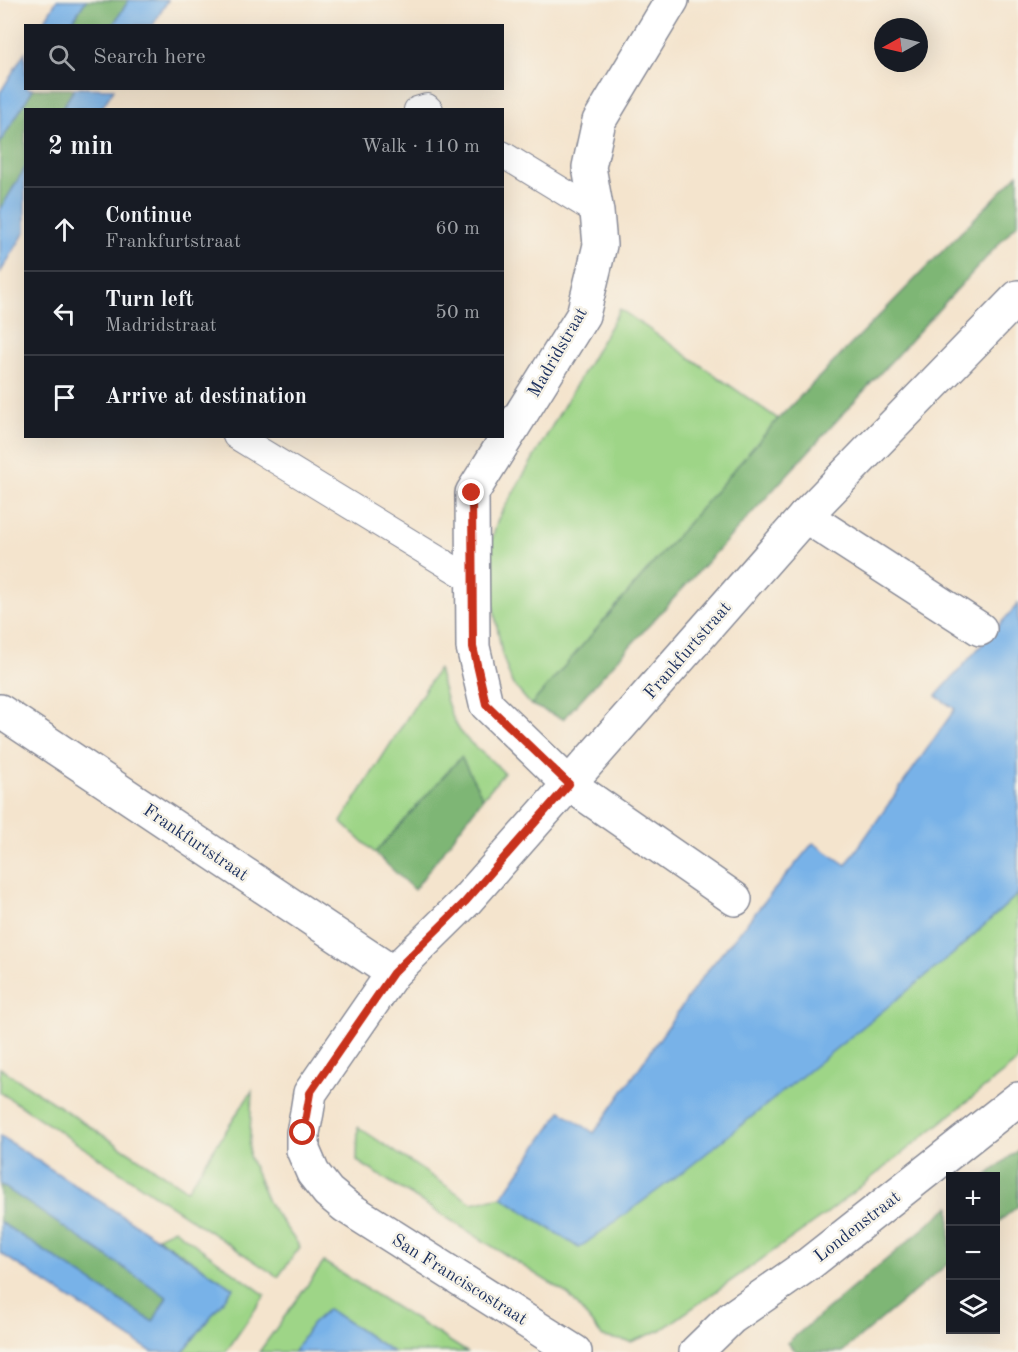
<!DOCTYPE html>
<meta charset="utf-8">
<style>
body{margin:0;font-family:"Old Standard TT",serif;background:#20242c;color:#f1f3f6}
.controls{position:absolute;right:18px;bottom:18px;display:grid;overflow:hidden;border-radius:0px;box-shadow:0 6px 24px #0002}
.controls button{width:54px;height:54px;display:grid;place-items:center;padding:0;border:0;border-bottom:2px solid #363941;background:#171b24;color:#f1f3f6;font:30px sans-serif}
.compass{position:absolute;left:874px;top:18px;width:54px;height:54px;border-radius:50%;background:#171b24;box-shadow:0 6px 24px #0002;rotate:262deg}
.stop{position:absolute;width:18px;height:18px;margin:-14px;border:4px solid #c8321e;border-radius:50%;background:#fff}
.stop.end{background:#c8321e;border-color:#fff;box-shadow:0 2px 6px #0008}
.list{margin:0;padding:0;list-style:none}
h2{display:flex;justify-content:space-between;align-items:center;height:78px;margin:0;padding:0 24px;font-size:26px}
h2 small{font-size:20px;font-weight:400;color:#9ea1a6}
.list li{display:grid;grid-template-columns:39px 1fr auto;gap:18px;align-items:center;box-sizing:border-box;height:84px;padding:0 24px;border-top:2px solid #363941}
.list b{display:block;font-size:22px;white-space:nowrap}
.list p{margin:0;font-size:20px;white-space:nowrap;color:#9ea1a6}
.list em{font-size:20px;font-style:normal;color:#9ea1a6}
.icon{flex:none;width:33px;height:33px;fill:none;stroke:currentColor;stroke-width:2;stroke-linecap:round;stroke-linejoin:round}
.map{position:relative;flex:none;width:1018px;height:1352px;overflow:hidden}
.search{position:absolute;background:#171b24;box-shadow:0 6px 24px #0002;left:24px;top:24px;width:480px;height:66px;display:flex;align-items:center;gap:15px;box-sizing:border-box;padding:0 21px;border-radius:0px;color:#9ea1a6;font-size:22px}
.panel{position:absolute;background:#171b24;box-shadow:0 6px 24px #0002;left:24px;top:108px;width:480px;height:330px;border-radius:0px}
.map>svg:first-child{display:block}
.green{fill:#9ed587;stroke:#5c8272;stroke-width:1.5}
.forest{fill:#7eb674;stroke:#4c7269;stroke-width:1.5}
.water{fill:#78b2e8;stroke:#4a70a3;stroke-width:1.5}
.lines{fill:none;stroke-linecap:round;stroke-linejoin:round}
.lane-casing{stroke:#888a96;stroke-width:28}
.street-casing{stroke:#888a96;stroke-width:36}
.lane{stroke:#fff;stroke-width:26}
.street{stroke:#fff;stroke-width:33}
.route{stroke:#c8321e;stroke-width:8}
.labels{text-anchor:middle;stroke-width:5;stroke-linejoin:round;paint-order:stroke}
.street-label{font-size:18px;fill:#1b2f5e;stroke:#f7f3e8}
</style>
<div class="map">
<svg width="1018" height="1352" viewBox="0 0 1018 1352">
<rect width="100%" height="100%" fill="#f7f3e8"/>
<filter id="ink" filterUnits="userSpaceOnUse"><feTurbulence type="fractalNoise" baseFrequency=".0167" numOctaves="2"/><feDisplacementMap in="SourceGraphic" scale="12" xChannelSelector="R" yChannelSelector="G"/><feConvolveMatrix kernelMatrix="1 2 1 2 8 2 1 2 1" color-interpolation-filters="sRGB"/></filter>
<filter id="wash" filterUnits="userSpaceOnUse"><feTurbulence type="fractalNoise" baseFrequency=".008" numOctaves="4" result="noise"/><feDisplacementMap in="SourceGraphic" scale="24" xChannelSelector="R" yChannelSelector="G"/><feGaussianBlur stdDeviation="1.35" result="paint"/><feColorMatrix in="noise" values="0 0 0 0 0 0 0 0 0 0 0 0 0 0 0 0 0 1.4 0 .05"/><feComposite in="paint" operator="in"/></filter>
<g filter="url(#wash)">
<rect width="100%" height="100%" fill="#f4e4cd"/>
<!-- green -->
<g class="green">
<path d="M 620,309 L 778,419 L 531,705 L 512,683 L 502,654 L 491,593 L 489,548 L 498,519 Z"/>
<path d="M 438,669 C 444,691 449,717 463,735 C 475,749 492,759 504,773 L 483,798 L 461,757 L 375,853 L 341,822 Z"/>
<path d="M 1018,894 L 1018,1061 L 826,1214 L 661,1330 L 631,1342 L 603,1337 L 569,1295 L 357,1161 L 358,1127 L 472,1203 L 502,1197 L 579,1247 L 953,954 Z"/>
<path d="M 0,1068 L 187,1190 L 252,1091 L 249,1156 L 269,1204 L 300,1247 L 278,1277 L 0,1092 Z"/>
<path d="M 174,1229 L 265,1295 L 226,1352 L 183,1352 L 233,1288 L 157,1237 Z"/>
<path d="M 324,1262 L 467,1352 L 393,1352 L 328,1309 L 311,1325 L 294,1352 L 259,1352 Z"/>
</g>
<!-- forest -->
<g class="forest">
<path d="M 86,0 L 129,0 L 113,25 L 70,26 Z"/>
<path d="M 33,89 L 74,89 L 62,109 L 26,110 L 25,168 L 0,210 L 0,143 Z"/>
<path d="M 1018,174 L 1018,223 L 563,719 L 531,705 L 778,419 Z"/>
<path d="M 461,757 L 483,798 L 414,890 L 375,853 Z"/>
<path d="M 1018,1150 L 1018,1206 L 996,1224 L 996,1176 L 986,1176 Z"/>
<path d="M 0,1184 L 167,1296 L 153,1322 L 0,1222 Z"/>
<path d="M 950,1206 L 950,1262 L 842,1352 L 797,1352 L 787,1343 Z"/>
</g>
<!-- water -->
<g class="water">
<path d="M 57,0 L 86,0 L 70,25 L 42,25 Z"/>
<path d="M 129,0 L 168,0 L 153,25 L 113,25 Z"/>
<path d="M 25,52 L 26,88 L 33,89 L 0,143 L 0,93 Z"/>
<path d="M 74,89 L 74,88 L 114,89 L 101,109 L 62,109 Z"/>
<path d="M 25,168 L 25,232 L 0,273 L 0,210 Z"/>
<path d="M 1018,604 L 1018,894 L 953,954 L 692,1165 L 579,1248 L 502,1197 L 561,1111 L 594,1133 L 703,976 L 813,843 L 846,865 L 955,709 L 936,696 Z"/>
<path d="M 0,1136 L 233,1288 L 183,1352 L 152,1352 L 0,1253 L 0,1222 L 153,1322 L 167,1297 L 0,1184 Z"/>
<path d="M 328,1309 L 393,1352 L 294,1352 L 311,1325 Z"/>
</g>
</g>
<g filter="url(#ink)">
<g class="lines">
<defs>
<g id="lane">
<path d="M 417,110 L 427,107 L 430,110"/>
<path d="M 502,154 L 597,212"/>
<path d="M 236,436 L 472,580"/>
</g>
<g id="street">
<path d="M 672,0 L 599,121 L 589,167 L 597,212 L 600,245 L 583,315 L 472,493 L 473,647 L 486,704 L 569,784 L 735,899"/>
<path d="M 805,516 L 980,629"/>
<path d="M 0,711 L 393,973"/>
<path d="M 575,1352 L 345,1206 L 328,1192 L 313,1173 L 303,1150 L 303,1133 L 307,1112 L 310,1093 L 393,973 L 465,902 L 805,516 L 1018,297"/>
<path d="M 696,1352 L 731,1318 L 810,1263 L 1018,1099"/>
</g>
</defs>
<!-- lane casing -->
<use href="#lane" class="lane-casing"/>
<!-- street casing -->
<use href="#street" class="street-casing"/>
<!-- lane -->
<use href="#lane" class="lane"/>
<!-- street -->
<use href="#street" class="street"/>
</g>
</g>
<g class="lines" filter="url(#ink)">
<!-- route -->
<path class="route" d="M 303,1133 L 310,1093 L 393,973 L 465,902 L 569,784 L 486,704 L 473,647 L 472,493"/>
</g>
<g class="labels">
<!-- street labels -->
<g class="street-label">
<text transform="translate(557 352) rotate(-60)" y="6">Madridstraat</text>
<text transform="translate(687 650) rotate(-49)" y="6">Frankfurtstraat</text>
<text transform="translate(196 842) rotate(34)" y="6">Frankfurtstraat</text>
<text transform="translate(857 1226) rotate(-38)" y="6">Londenstraat</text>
<text transform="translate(460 1279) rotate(32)" y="6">San Franciscostraat</text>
</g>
</g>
</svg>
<div class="controls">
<button>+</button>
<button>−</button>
<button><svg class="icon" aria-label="layers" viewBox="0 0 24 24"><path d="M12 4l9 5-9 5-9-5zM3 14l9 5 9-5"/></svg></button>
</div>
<svg class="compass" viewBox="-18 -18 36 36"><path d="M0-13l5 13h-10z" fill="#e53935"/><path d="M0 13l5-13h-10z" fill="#9ea1a6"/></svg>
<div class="stop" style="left:303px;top:1133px"></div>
<div class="stop end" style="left:472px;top:493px"></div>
<div class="search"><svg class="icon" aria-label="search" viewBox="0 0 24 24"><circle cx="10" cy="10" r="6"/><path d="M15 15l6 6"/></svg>Search here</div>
<section class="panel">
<h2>2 min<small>Walk · 110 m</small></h2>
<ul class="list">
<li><svg class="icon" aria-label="ahead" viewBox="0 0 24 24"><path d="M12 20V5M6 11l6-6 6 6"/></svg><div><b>Continue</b><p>Frankfurtstraat</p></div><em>60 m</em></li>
<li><svg class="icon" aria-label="left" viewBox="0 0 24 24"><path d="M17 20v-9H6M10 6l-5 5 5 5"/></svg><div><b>Turn left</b><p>Madridstraat</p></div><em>50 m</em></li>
<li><svg class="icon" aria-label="arrive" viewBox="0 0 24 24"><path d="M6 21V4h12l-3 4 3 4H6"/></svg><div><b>Arrive at destination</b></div></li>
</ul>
</section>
</div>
